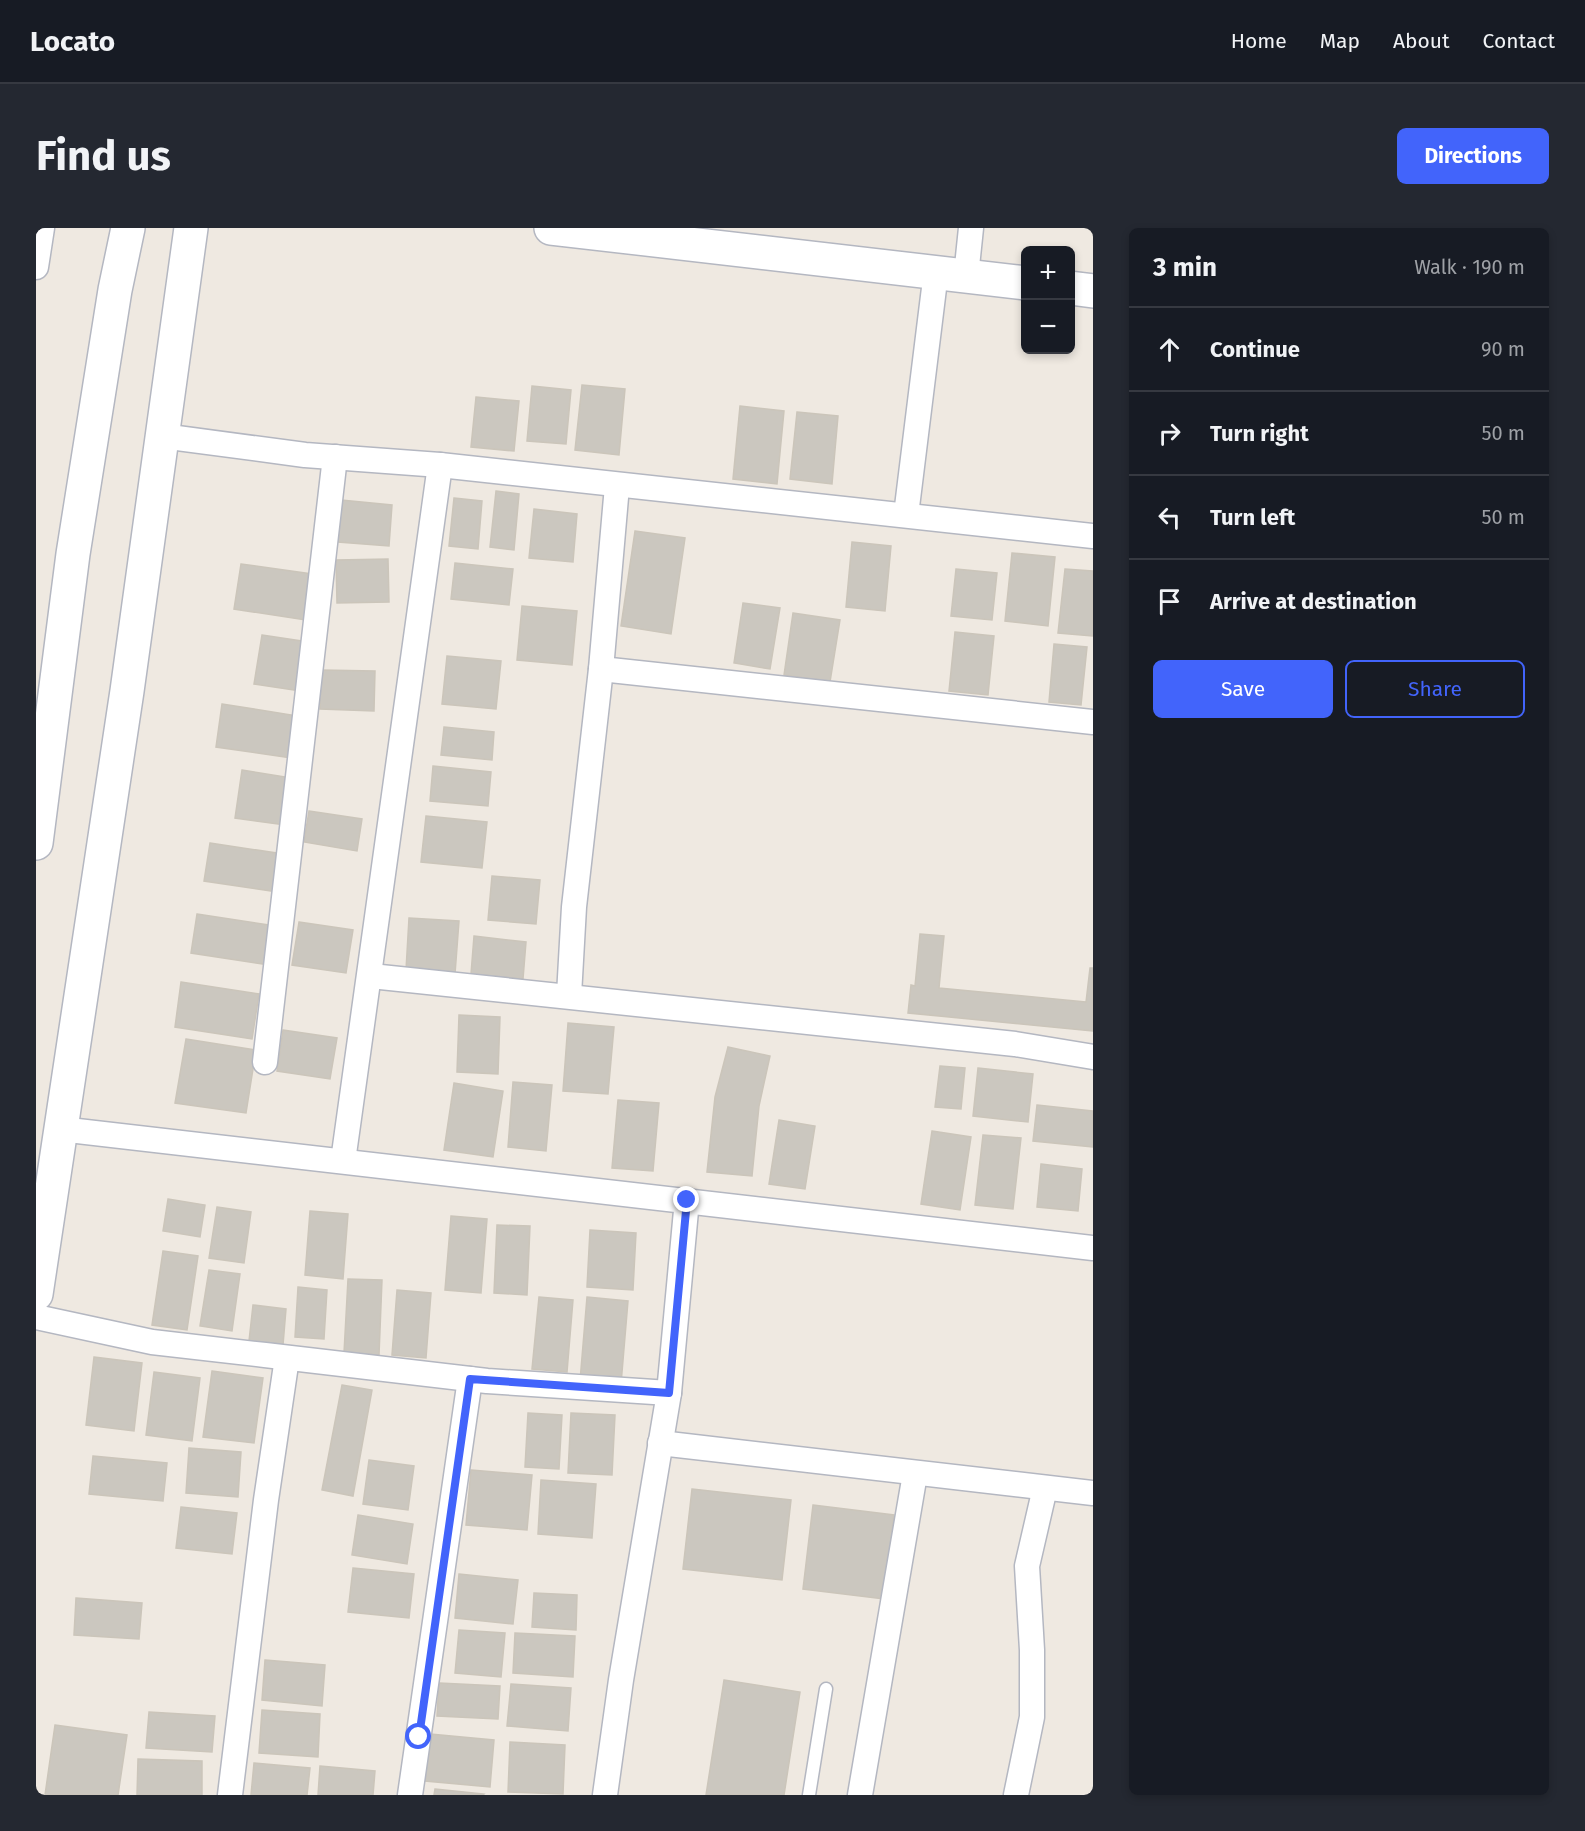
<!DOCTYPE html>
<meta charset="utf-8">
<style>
body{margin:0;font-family:"Fira Sans",sans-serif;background:#242831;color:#f1f3f6}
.controls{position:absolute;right:18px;top:18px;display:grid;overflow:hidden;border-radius:9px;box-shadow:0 3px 9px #0003}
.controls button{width:54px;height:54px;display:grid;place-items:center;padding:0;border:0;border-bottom:2px solid #363941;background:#171b24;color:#f1f3f6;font:30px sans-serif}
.stop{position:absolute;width:18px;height:18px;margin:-14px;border:4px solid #4264fb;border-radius:50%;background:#fff}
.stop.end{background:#4264fb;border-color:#fff;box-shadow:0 2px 6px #0008}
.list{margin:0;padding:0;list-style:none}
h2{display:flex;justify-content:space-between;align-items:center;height:78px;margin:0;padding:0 24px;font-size:26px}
h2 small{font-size:20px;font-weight:400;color:#9ea1a6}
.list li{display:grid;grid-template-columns:39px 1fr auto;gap:18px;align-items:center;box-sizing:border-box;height:84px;padding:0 24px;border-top:2px solid #363941}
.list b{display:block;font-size:22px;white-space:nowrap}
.list em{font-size:20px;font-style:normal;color:#9ea1a6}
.actions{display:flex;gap:12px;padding:18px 24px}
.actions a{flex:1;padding:14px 0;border:2px solid #4264fb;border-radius:9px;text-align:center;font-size:21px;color:#4264fb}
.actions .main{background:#4264fb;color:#fff}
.icon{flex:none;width:33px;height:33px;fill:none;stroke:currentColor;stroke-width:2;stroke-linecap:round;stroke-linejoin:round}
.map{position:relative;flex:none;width:1057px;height:1567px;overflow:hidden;border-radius:9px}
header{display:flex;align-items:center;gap:36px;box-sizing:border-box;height:84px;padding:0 30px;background:#171b24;border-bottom:2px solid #363941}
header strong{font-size:28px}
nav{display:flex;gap:33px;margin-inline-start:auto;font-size:21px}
.intro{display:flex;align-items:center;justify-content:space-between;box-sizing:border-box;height:144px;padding:0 36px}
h1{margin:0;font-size:42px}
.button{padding:15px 27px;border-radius:9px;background:#4264fb;color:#fff;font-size:21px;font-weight:700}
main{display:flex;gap:36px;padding:0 36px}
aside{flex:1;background:#171b24;border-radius:9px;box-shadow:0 3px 9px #0003}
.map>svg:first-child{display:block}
.building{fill:#cbc7bf;stroke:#cbc5ba;stroke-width:1.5}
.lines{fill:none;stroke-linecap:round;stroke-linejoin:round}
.lane-casing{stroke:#b4b7c1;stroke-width:15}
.street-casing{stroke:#b4b7c1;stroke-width:27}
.secondary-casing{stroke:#b4b7c1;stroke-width:36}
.lane{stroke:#fff;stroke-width:12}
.street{stroke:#fff;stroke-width:24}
.secondary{stroke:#fff;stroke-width:33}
.route{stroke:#4264fb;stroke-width:8}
</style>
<header>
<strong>Locato</strong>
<nav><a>Home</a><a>Map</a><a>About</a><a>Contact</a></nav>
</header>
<div class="intro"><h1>Find us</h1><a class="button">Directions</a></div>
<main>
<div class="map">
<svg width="1057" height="1567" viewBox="0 0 1057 1567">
<rect width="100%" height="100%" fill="#efe9e1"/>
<!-- building -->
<g class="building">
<path d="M 546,157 L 589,161 L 583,227 L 539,222 Z"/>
<path d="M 496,158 L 535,162 L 530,216 L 491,213 Z"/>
<path d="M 440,169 L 483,173 L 478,223 L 435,219 Z"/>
<path d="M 704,178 L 748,183 L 741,256 L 697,251 Z"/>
<path d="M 761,184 L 802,188 L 796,256 L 754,251 Z"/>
<path d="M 460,263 L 483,266 L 478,322 L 454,319 Z"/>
<path d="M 418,270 L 446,273 L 442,321 L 413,318 Z"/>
<path d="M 305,272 L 356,277 L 353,318 L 302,314 Z"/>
<path d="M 498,281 L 541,286 L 537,334 L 493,330 Z"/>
<path d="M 599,303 L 649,310 L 635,406 L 585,398 Z"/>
<path d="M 816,314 L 855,318 L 849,383 L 810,379 Z"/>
<path d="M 976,325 L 1019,329 L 1012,398 L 969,393 Z"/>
<path d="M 352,331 L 353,374 L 301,375 L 300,332 Z"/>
<path d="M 419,335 L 477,341 L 473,377 L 415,371 Z"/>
<path d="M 205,336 L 283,347 L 276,393 L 198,381 Z"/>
<path d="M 920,341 L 961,345 L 956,392 L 915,388 Z"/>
<path d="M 1029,341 L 1057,343 L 1057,408 L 1022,405 Z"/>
<path d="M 707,375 L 744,380 L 734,441 L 698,435 Z"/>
<path d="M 486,378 L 541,383 L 536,437 L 481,432 Z"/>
<path d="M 757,385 L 804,392 L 794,454 L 748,447 Z"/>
<path d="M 919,404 L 958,408 L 952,467 L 913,463 Z"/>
<path d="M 226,407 L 272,414 L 264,463 L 218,456 Z"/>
<path d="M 1018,416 L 1051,419 L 1045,477 L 1013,474 Z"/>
<path d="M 411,428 L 465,433 L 460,481 L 406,476 Z"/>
<path d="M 285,442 L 339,443 L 338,483 L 284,481 Z"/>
<path d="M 186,476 L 262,488 L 255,530 L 180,519 Z"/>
<path d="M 408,499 L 458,504 L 456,532 L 405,527 Z"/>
<path d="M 397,538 L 455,544 L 452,578 L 394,573 Z"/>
<path d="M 206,542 L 256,550 L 249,597 L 199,590 Z"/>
<path d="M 273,583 L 326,591 L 321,623 L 268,614 Z"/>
<path d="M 390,588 L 451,594 L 446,640 L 385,634 Z"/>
<path d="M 174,615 L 247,626 L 241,664 L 168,653 Z"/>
<path d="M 456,648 L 504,652 L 500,696 L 452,692 Z"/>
<path d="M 161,686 L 239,698 L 233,737 L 155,725 Z"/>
<path d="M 373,690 L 423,693 L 419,746 L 370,742 Z"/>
<path d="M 263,694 L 317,702 L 310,745 L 256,737 Z"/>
<path d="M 884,706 L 908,708 L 903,760 L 1050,774 L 1054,740 L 1057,740 L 1057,803 L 872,785 L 875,757 L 879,758 Z"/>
<path d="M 438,708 L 490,714 L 487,751 L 435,746 Z"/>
<path d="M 145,754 L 223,766 L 216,811 L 139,799 Z"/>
<path d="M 423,787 L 464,789 L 462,846 L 421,844 Z"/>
<path d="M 532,795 L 578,799 L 572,866 L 527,863 Z"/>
<path d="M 247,802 L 301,810 L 294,851 L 241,843 Z"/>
<path d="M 150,811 L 220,822 L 210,885 L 139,875 Z"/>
<path d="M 692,819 L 734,828 L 723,878 L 716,948 L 671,944 L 679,869 Z"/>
<path d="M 904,838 L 929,840 L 925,881 L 899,879 Z"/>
<path d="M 942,840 L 997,846 L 992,894 L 937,888 Z"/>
<path d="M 477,854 L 516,857 L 510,923 L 472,919 Z"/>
<path d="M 418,855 L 467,863 L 457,929 L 408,922 Z"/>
<path d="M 582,872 L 623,875 L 617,943 L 576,940 Z"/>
<path d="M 1001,877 L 1057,883 L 1057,919 L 997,913 Z"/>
<path d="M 743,892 L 779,898 L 769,961 L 733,956 Z"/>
<path d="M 896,903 L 935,909 L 924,982 L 885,976 Z"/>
<path d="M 947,907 L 985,910 L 977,981 L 939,977 Z"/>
<path d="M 1005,936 L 1046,941 L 1042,983 L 1001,979 Z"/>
<path d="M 132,971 L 169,977 L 164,1009 L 127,1003 Z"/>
<path d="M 181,979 L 215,984 L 208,1035 L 173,1030 Z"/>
<path d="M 274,983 L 312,986 L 307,1051 L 269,1047 Z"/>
<path d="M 415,988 L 451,991 L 445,1065 L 409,1062 Z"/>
<path d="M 461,997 L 494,998 L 491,1067 L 458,1065 Z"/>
<path d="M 554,1002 L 600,1005 L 597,1062 L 551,1059 Z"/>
<path d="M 127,1023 L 162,1028 L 151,1102 L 116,1097 Z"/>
<path d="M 173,1042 L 204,1046 L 196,1103 L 164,1098 Z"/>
<path d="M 312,1051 L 346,1052 L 343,1127 L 308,1125 Z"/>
<path d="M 262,1059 L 291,1062 L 288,1111 L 259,1109 Z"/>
<path d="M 361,1062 L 395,1065 L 390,1130 L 356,1127 Z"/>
<path d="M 503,1069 L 537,1072 L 531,1144 L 496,1141 Z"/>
<path d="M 551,1069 L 592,1073 L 585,1156 L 544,1153 Z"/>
<path d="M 217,1077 L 250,1081 L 247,1117 L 213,1113 Z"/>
<path d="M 58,1129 L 106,1135 L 98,1203 L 50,1197 Z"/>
<path d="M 176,1143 L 227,1150 L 218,1215 L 167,1209 Z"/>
<path d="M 118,1144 L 164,1150 L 156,1213 L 110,1207 Z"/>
<path d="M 306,1157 L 336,1162 L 317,1268 L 286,1262 Z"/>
<path d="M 492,1185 L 526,1187 L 523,1241 L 489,1239 Z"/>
<path d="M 535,1185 L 579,1187 L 576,1247 L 532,1245 Z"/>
<path d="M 153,1220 L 205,1224 L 202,1269 L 150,1265 Z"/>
<path d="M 57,1228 L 131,1235 L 127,1273 L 53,1266 Z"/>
<path d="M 333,1232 L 378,1238 L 372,1282 L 327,1276 Z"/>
<path d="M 435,1242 L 496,1247 L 491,1302 L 430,1297 Z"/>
<path d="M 505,1252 L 560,1256 L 556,1310 L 502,1306 Z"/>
<path d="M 656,1261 L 755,1272 L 746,1352 L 647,1341 Z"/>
<path d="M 777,1277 L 858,1287 L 848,1371 L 767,1361 Z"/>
<path d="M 145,1279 L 201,1285 L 196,1326 L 140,1320 Z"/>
<path d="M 322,1287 L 377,1296 L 371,1336 L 316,1327 Z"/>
<path d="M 317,1340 L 378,1346 L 373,1390 L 312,1384 Z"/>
<path d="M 423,1346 L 482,1352 L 477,1396 L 419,1390 Z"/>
<path d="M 498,1365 L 541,1367 L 540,1402 L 496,1399 Z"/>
<path d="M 40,1370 L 106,1375 L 103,1411 L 38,1407 Z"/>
<path d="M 423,1402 L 469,1405 L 465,1449 L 419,1445 Z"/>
<path d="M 479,1405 L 539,1408 L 537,1449 L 477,1445 Z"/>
<path d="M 229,1432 L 289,1437 L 286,1478 L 226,1472 Z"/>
<path d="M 688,1452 L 764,1464 L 748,1567 L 670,1567 Z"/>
<path d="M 403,1455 L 464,1458 L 462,1491 L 401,1488 Z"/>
<path d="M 475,1456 L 535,1460 L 532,1503 L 471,1498 Z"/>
<path d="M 226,1482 L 284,1486 L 282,1529 L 223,1525 Z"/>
<path d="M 113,1484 L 179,1488 L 176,1524 L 110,1520 Z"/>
<path d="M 19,1497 L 91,1507 L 82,1567 L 9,1567 Z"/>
<path d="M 394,1506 L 458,1512 L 454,1559 L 389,1553 Z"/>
<path d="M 474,1514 L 529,1517 L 527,1566 L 472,1564 Z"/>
<path d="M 102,1531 L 166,1533 L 166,1567 L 101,1567 Z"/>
<path d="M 218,1535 L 274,1540 L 271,1567 L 215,1567 Z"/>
<path d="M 284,1538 L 339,1543 L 337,1567 L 282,1567 Z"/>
<path d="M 399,1561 L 448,1566 L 447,1567 L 398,1567 Z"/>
</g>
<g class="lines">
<defs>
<path id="lane" d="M 773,1567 L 790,1461"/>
<g id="street">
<path d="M 0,39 L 6,0"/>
<path d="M 930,48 L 935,0"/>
<path d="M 126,208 L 269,227 L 404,237 L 1057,308"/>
<path d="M 870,287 L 900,44"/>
<path d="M 565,441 L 1057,494"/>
<path d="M 335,748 L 979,816 L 1057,829"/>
<path d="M 533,767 L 538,679 L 565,441 L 581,258"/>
<path d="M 229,834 L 299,229"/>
<path d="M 24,901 L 1057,1020"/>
<path d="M 307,933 L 404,237"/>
<path d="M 0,1089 L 116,1114 L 229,1127 L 451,1153 L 633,1165"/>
<path d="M 624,1215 L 1057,1265"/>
<path d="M 194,1567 L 230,1272 L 251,1130"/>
<path d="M 374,1567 L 434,1151"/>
<path d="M 569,1567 L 585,1452 L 633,1165 L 651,972"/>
<path d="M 824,1567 L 879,1246"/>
<path d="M 980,1567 L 996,1489 L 996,1422 L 991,1338 L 1009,1260"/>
</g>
<g id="secondary">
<path d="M 515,0 L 990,55"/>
<path d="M 1034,60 L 1057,63"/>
<path d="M 0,615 L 37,326 L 79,62 L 92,0"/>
<path d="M 0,1066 L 91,463 L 155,0"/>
</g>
</defs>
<!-- lane casing -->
<use href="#lane" class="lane-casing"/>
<!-- street casing -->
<use href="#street" class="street-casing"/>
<!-- secondary casing -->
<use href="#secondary" class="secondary-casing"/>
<!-- lane -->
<use href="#lane" class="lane"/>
<!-- street -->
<use href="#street" class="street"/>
<!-- secondary -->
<use href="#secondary" class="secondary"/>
</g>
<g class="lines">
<!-- route -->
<path class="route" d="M 383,1509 L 434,1151 L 633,1165 L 651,972"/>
</g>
</svg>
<div class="controls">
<button>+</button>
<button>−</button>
</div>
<div class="stop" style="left:383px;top:1509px"></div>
<div class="stop end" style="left:651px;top:972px"></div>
</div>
<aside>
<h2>3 min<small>Walk · 190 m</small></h2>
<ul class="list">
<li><svg class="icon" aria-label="ahead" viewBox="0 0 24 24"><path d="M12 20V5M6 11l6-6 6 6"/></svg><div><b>Continue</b></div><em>90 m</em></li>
<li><svg class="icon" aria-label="right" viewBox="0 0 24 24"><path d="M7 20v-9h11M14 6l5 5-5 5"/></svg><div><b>Turn right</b></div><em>50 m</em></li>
<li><svg class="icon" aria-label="left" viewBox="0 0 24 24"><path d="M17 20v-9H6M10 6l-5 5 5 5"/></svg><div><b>Turn left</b></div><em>50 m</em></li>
<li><svg class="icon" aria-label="arrive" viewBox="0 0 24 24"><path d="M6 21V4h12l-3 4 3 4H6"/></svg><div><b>Arrive at destination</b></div></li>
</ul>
<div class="actions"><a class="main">Save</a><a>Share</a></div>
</aside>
</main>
